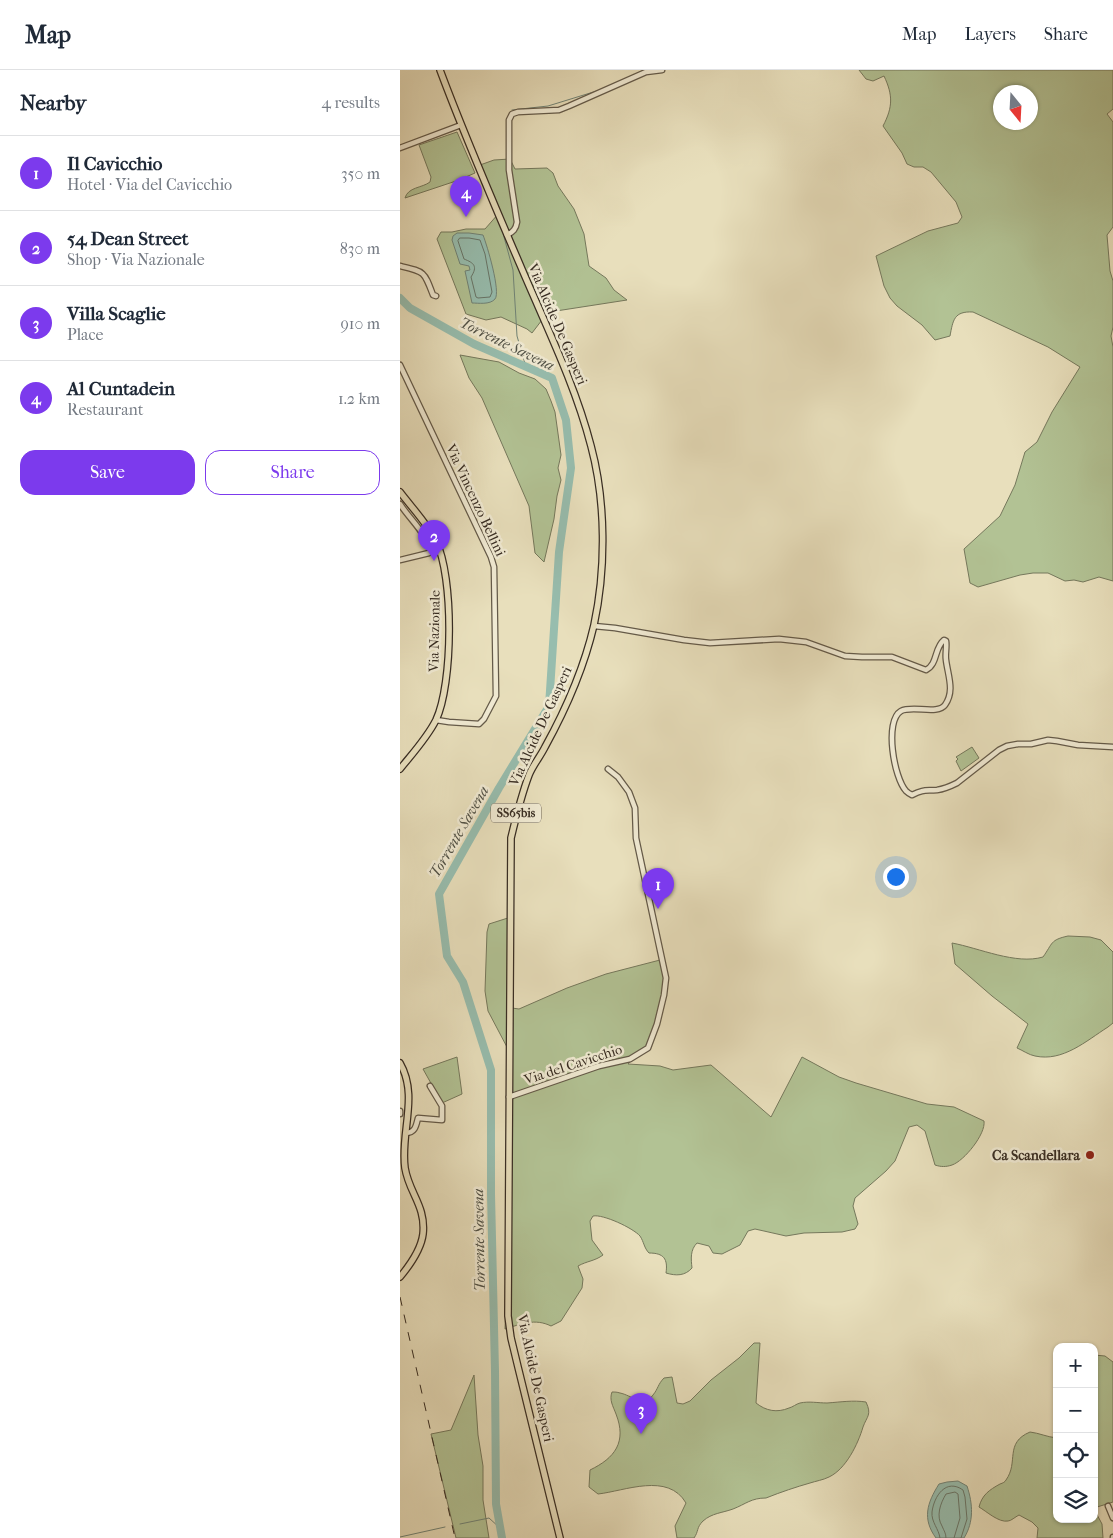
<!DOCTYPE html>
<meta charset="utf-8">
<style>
body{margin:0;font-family:"IM FELL French Canon",serif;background:#f6f6f7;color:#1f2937}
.controls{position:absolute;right:15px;bottom:15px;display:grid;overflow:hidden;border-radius:10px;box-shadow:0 1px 4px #0004}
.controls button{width:45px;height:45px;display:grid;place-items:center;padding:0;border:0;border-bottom:1px solid #e0e1e3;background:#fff;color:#1f2937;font:25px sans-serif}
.compass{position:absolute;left:593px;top:15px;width:45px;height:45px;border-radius:50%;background:#fff;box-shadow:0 1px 4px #0004;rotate:162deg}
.you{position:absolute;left:495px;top:806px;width:18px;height:18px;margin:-12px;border:4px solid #fff;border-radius:50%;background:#1a73e8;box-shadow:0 0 0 8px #1a73e833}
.badge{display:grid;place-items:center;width:32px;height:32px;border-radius:50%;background:#7c3aed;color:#fff;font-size:16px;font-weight:700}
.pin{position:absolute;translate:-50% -41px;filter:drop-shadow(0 1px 2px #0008)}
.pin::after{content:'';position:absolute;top:26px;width:18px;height:15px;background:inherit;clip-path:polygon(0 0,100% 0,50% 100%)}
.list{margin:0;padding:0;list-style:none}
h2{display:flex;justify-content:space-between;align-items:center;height:65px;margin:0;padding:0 20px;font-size:21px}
h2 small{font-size:16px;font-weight:400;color:#747a83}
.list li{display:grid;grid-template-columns:32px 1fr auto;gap:15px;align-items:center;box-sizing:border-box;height:75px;padding:0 20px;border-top:1px solid #e0e1e3}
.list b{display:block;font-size:19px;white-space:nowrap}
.list p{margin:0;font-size:16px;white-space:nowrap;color:#747a83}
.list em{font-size:16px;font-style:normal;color:#747a83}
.actions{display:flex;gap:10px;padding:15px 20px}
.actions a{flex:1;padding:11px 0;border:1px solid #7c3aed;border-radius:15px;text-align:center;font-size:18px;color:#7c3aed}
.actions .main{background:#7c3aed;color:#fff}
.icon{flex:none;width:28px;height:28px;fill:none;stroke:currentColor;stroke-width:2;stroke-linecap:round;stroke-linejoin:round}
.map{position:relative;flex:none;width:713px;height:1468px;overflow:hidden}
header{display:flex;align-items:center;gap:30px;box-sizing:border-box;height:70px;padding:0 25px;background:#fff;border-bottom:1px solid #e0e1e3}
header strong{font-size:24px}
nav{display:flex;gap:28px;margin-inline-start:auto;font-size:18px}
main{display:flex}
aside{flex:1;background:#fff}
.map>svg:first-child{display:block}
.green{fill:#b2c294;stroke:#75785c;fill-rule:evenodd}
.water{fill:#97bdae;stroke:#718376}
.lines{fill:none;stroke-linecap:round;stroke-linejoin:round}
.shore{stroke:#687568;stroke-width:1}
.stream{stroke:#718376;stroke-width:1}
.river{stroke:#97bdae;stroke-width:8}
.minor-casing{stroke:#645a49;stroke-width:7}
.major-casing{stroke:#382d23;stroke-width:8}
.minor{stroke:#f0ead3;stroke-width:4.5}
.major{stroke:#e8dfbc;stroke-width:5.5}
.rail{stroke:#382d23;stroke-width:1;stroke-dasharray:9 9;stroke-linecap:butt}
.poi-dot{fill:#8f2418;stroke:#f0ead3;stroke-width:2}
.labels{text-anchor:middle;stroke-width:5;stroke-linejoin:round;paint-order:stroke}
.shield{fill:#f0ead3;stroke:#6f6658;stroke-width:1}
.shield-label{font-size:12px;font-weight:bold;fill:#382d23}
.street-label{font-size:14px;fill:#382d23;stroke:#f0ead3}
.poi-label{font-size:14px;font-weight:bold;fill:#382d23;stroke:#f0ead3;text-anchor:end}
.water-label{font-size:15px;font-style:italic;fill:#505146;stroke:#f0ead3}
</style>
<header>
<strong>Map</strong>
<nav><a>Map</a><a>Layers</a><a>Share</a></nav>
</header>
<main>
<aside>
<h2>Nearby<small>4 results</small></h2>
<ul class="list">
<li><span class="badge">1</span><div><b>Il Cavicchio</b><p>Hotel · Via del Cavicchio</p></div><em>350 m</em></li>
<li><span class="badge">2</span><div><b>54 Dean Street</b><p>Shop · Via Nazionale</p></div><em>830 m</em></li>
<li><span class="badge">3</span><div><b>Villa Scaglie</b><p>Place</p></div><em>910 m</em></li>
<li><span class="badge">4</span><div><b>Al Cuntadein</b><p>Restaurant</p></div><em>1.2 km</em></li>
</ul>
<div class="actions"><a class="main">Save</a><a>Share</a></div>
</aside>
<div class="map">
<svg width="713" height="1468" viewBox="0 0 713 1468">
<rect width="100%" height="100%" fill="#e8dfbc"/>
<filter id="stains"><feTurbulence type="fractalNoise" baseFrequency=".004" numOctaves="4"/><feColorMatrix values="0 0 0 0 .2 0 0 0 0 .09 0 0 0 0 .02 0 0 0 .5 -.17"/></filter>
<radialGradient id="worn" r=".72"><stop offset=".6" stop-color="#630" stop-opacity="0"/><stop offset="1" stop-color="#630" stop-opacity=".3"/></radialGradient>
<!-- green -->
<g class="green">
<path d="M 459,0 L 713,0 L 713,39 L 707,44 L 713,52 L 713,157 L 707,165 L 710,201 L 713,211 L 713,257 L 711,266 L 713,277 L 713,511 L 699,507 L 683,512 L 674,510 L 665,511 L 648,503 L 633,503 L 620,505 L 578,517 L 570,513 L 564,479 L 600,446 L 615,415 L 625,382 L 637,372 L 652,342 L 680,297 L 648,277 L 573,242 C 554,241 553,250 550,266 L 535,270 L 522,255 L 497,236 L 490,228 L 484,216 L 476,186 L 528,161 L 558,153 L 562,147 L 556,132 L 531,102 L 523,97 L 514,97 L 507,94 L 502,83 L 483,56 C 493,37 493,25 484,6 L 473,11 L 466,9 ZM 600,22 L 630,22 L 630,52 L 600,52 Z"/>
<path d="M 57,62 L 75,103 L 59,110 L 5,128 C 8,117 22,118 30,112 L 31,107 L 19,75 Z"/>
<path d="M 110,89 L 115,99 L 147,98 L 153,103 L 158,116 L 174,139 L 184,164 L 189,196 L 206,208 L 214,220 L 227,230 L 156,241 L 145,246 L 132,263 L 127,259 L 101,247 L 86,250 L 66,244 L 37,169 L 41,162 L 52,162 L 66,159 L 85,159 L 99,143 L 80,95 L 94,90 Z"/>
<path d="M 60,285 L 99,292 L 119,303 L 135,309 L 146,319 L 151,331 L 155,342 L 161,385 L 158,398 L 161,410 L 157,426 L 154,449 L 144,492 L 135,483 L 129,436 L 82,328 L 69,308 Z"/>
<path d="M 572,677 L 579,688 L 561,701 L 556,691 L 558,689 L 556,687 Z"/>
<path d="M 111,847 L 112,938 L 119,939 L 167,918 L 206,904 L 260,890 L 265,915 L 253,970 L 228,994 L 260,996 L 273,1000 L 311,995 L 371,1047 L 402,987 L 439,1007 L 456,1013 L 527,1034 L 554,1037 L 584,1051 C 586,1064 564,1091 552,1095 C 546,1097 541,1097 535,1095 L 525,1061 L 517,1055 L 509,1057 L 495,1091 L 486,1101 L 455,1128 L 453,1136 L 458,1154 L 455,1159 L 442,1162 L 404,1163 L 386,1166 L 355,1159 L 348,1161 L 340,1175 L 322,1184 L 313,1183 L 309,1176 L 297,1173 C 290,1180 291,1189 292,1198 C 285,1206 276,1206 266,1203 C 268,1189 264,1183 249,1183 C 244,1178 244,1172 240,1166 C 233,1158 203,1144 193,1146 L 190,1151 L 192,1170 L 203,1185 C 195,1191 187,1191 178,1196 L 183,1209 L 182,1218 L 161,1251 L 151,1256 C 135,1248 121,1254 105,1259 L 108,1170 L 108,979 L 88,941 L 85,921 L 87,862 L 89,854 Z"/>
<path d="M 668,866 L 690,867 L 701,870 L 713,882 L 713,953 L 708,957 C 686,971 663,992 635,986 C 629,985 622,980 617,978 L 628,954 L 592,926 L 555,894 L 552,873 C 579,878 616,895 643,887 C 653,873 650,870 668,866 Z"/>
<path d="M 57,987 L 62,1024 L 42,1033 L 23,999 Z"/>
<path d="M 354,1273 L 360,1273 L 356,1333 C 366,1341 377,1343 389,1338 C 393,1337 396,1334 400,1333 C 409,1331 418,1333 427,1333 C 441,1332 453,1330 466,1332 C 472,1345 467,1346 463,1357 C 458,1374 446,1399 429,1407 C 423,1410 416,1411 410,1413 C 396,1417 381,1422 366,1428 C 351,1428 346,1434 333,1439 C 322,1443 312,1443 303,1451 C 296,1458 299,1461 294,1468 L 277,1468 L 275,1456 L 286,1433 C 268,1402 225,1421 198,1424 L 189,1417 L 190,1400 C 215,1388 227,1372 216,1344 C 213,1336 209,1330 212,1322 C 215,1322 217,1322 220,1323 C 231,1325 244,1338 253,1325 C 258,1319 258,1314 264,1308 L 272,1307 L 277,1333 L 283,1334 L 290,1331 L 311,1310 L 339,1288 Z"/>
<path d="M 694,1285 L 705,1286 L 713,1292 L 713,1432 L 694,1438 Z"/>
<path d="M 74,1305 L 78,1365 L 83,1396 L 83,1430 L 89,1468 L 56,1468 L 31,1364 L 51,1360 Z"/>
<path d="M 630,1362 C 639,1363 647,1367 657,1368 L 657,1449 L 694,1449 L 694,1439 L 702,1454 L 703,1468 L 637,1468 L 638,1458 L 632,1452 L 619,1445 C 615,1447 611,1451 608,1451 C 599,1453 586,1441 579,1437 C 582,1425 589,1420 600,1414 C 603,1413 605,1412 606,1410 C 619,1392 604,1373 630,1362 Z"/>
</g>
<!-- water -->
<g class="water">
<path d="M 57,163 L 69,163 L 83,165 C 87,175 101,222 95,229 C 90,235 78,233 72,233 L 65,201 L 70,200 L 69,196 L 60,194 L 52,170 L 53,166 Z"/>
<path d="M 547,1412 L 558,1411 L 567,1416 C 573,1434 574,1452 564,1468 L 536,1468 C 522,1449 527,1433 539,1414 Z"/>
</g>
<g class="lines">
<!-- shore -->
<g class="shore">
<path d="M 60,168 L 69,168 L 80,170 L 85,184 L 92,222 L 90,227 L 78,228 L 76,227 L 71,207 C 78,196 74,193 64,189 L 58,171 Z"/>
<path d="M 540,1468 C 539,1459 531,1452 532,1442 C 534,1426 546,1408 563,1420 L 565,1427 L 567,1449 L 561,1468"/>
<path d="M 546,1468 C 546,1463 544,1461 542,1456 C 536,1446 540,1434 546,1424 L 555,1422 L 558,1424 L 560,1448 L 554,1468"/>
</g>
<!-- stream -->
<g class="stream">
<path d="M 236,4 L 244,0"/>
<path d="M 112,40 L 148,36 L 200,20"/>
<path d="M 104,167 L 113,200 L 117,266 L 126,297"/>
<path d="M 60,1454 L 89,1448 L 100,1458"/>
<path d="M 0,1467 L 45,1457"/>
</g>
<!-- river -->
<path class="river" d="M 0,228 L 10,238 L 74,274 L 152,308 L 166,350 L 171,398 L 159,482 L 149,636 L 99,718 L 39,824 L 47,886 L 63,912 L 91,1000 L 91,1124 L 95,1301 L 96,1434 L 102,1468"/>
<defs>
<g id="minor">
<path d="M 0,78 L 61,55"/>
<path d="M 107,165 C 113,162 116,159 117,152 L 109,100 L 109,50 L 112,44 L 118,42 L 159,40 L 169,36 L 246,2 L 262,0"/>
<path d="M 0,196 C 25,202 24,201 33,225 L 36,226"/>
<path d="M 0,295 L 91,487 L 94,497 L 96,626 L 84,649 L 79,654 L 49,652 L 36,650"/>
<path d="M 0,434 C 8,447 30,468 31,481 L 29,483 L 0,490"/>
<path d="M 194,556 L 215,558 L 284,570 L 310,573 L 379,569 L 406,572 L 445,586 L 462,587 L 492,587 L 526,600 C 538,594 534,578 544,570 L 546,571 C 547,577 545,584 546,590 C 548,606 555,621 545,635 C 538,645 512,635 501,641 C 484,651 494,708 506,721 C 507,722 510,724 512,725 C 524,719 525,721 537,720 C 544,719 551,716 557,713 L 599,680 L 607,676 L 618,674 L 631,674 L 648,670 L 657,671 L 678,675 L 713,677"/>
<path d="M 109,1027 L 199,996 L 230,989 L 248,978 L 257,954 L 264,925 L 266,908 L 236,768 L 235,738 L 229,722 L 218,707 L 208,699"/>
<path d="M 0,1041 L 0,1044"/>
<path d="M 6,1063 C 15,1063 16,1056 18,1048 L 42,1050 L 42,1036 L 30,1016"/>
<path d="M 708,1436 L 713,1448"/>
<path d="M 713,1468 L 713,1467"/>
</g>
<g id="major">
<path d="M 40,0 C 65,67 93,132 121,197 C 146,256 175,314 191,376 C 206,432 206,499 194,555 C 184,598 166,639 145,677 C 140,687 133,695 129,705 C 121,726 116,747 111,768 L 108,1246 L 111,1268 L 118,1297 L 160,1468"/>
<path d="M 0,422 C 12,438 27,453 36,471 C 54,507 53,614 36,650 C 27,668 12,684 0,699"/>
<path d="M 0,993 C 19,1026 0,1063 5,1098 C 9,1123 26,1136 23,1164 C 21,1180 10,1195 0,1207"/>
</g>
</defs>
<!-- minor casing -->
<use href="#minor" class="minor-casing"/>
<!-- major casing -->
<use href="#major" class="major-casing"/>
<!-- minor -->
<use href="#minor" class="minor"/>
<!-- major -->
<use href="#major" class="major"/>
<!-- rail -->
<path class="rail" d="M 0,1227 L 55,1468"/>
</g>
<!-- markers -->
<circle class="poi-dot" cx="690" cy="1085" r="5"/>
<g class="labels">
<!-- shield labels -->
<rect class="shield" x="91" y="733.5" width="50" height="19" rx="4"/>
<g class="shield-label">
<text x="116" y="747">SS65bis</text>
</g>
<!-- street labels -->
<g class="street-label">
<text transform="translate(158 254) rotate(67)" y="5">Via Alcide De Gasperi</text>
<text transform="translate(76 430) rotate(65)" y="5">Via Vincenzo Bellini</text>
<text transform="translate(34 561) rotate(-89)" y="5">Via Nazionale</text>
<text transform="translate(140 656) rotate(-65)" y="5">Via Alcide De Gasperi</text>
<text transform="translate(173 994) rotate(-18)" y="5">Via del Cavicchio</text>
<text transform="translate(136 1308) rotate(78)" y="5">Via Alcide De Gasperi</text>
</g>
<!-- poi labels -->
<g class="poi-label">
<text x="680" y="1090">Ca Scandellara</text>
</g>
<!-- water labels -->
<g class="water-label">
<text transform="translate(107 274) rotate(26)" y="5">Torrente Savena</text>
<text transform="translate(59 762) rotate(-60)" y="5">Torrente Savena</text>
<text transform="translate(79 1170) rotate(-91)" y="5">Torrente Savena</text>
</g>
</g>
<rect width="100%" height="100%" filter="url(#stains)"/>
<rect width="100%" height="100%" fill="url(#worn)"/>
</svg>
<div class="controls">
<button>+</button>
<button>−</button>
<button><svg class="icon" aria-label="locate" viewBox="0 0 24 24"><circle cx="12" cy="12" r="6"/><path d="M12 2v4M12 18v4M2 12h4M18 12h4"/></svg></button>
<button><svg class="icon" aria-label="layers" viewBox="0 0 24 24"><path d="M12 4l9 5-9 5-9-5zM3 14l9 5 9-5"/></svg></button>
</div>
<svg class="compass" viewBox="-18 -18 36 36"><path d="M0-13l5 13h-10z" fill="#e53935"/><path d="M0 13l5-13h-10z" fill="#747a83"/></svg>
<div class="you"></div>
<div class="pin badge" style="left:258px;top:839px">1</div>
<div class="pin badge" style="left:34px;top:491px">2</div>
<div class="pin badge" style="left:241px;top:1364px">3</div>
<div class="pin badge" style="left:66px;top:147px">4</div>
</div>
</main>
